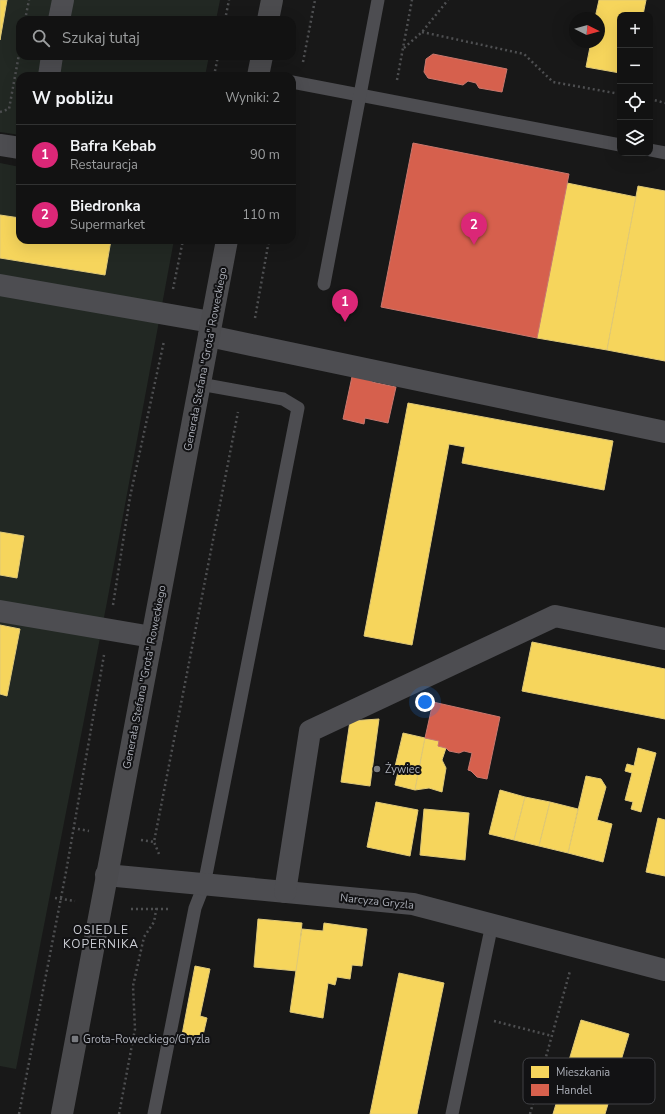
<!DOCTYPE html>
<html lang="pl">
<meta charset="utf-8">
<style>
body{margin:0;font-family:"Nunito Sans",sans-serif;background:#1f2020;color:#f1f3f6}
.controls{position:absolute;right:12px;top:12px;display:grid;overflow:hidden;border-radius:8px;box-shadow:0 4px 16px #0002}
.controls button{width:36px;height:36px;display:grid;place-items:center;padding:0;border:0;border-bottom:1px solid #313232;background:#121212;color:#f1f3f6;font:20px sans-serif}
.compass{position:absolute;left:569px;top:12px;width:36px;height:36px;border-radius:50%;background:#121212;box-shadow:0 4px 16px #0002;rotate:95deg}
.you{position:absolute;left:425px;top:702px;width:14px;height:14px;margin:-10px;border:3px solid #fff;border-radius:50%;background:#1a73e8;box-shadow:0 0 0 6px #1a73e833}
.badge{display:grid;place-items:center;width:26px;height:26px;border-radius:50%;background:#db2777;color:#fff;font-size:13px;font-weight:700}
.pin{position:absolute;translate:-50% -33px;filter:drop-shadow(0 1px 2px #0008)}
.pin::after{content:'';position:absolute;top:21px;width:14px;height:12px;background:inherit;clip-path:polygon(0 0,100% 0,50% 100%)}
.list{margin:0;padding:0;list-style:none}
h2{display:flex;justify-content:space-between;align-items:center;height:52px;margin:0;padding:0 16px;font-size:17px}
h2 small{font-size:13px;font-weight:400;color:#9c9e9f}
.list li{display:grid;grid-template-columns:26px 1fr auto;gap:12px;align-items:center;box-sizing:border-box;height:60px;padding:0 16px;border-top:1px solid #313232}
.list b{display:block;font-size:15px;white-space:nowrap}
.list p{margin:0;font-size:13px;white-space:nowrap;color:#9c9e9f}
.list em{font-size:13px;font-style:normal;color:#9c9e9f}
.icon{flex:none;width:22px;height:22px;fill:none;stroke:currentColor;stroke-width:2;stroke-linecap:round;stroke-linejoin:round}
.map{position:relative;flex:none;width:665px;height:1114px;overflow:hidden}
.search{position:absolute;background:#121212;box-shadow:0 4px 16px #0002;left:16px;top:16px;width:280px;height:44px;display:flex;align-items:center;gap:10px;box-sizing:border-box;padding:0 14px;border-radius:12px;color:#9c9e9f;font-size:15px}
.panel{position:absolute;background:#121212;box-shadow:0 4px 16px #0002;left:16px;top:72px;width:280px;height:172px;border-radius:12px}
.map>svg:first-child{display:block}
.green{fill:#222823}
.homes{fill:#f6d55c;stroke:#e0c977}
.shops{fill:#d6604d;stroke:#c9776d}
.lines{fill:none;stroke-linecap:round;stroke-linejoin:round}
.path{stroke:#4e4f51;stroke-width:2.5;stroke-dasharray:2 3;stroke-linecap:butt}
.lane{stroke:#4d4d51;stroke-width:13}
.street{stroke:#4d4d51;stroke-width:22}
.secondary{stroke:#4b4b4e;stroke-width:22}
.poi-dot{fill:#787a7f;stroke:#121214;stroke-width:1.5}
.labels{text-anchor:middle;stroke-width:4;stroke-linejoin:round;paint-order:stroke}
.street-label{font-size:11px;fill:#abaeb7;stroke:#121214}
.poi-label{font-size:11px;fill:#abaeb7;stroke:#121214;text-anchor:start}
.neighbourhood-label{font-size:12px;letter-spacing:1px;fill:#cbcdd4;stroke:#121214}
.key{fill:#121214;stroke:#404145;stroke-width:1}
.key-label{font-size:11px;fill:#abaeb7}
</style>
<div class="map">
<svg width="665" height="1114" viewBox="0 0 665 1114">
<rect width="100%" height="100%" fill="#181818"/>
<!-- green -->
<g class="green">
<path d="M 0,0 L 220,0 L 216,20 L 20,20 L 20,56 L 209,56 L 205,76 L 20,76 L 20,135 L 0,132 Z"/>
<path d="M 0,163 L 20,167 L 20,240 L 174,240 L 107,602 L 16,1069 L 0,1066 Z"/>
</g>
<!-- homes -->
<g class="homes">
<path d="M 0,0 L 7,0 L 0,40 Z"/>
<path d="M 599,0 L 646,0 L 643,15 L 620,15 L 620,73 L 586,67 L 591,42 L 599,42 L 599,18 L 595,18 Z"/>
<path d="M 567,183 L 636,197 L 607,350 L 537,338 Z"/>
<path d="M 638,186 L 665,191 L 665,361 L 607,350 Z"/>
<path d="M 0,215 L 20,218 L 20,240 L 111,240 L 105,275 L 0,258 Z"/>
<path d="M 408,403 L 613,441 L 604,490 L 462,463 L 465,447 L 449,444 L 412,645 L 364,636 Z"/>
<path d="M 0,532 L 24,536 L 17,578 L 0,575 Z"/>
<path d="M 0,625 L 20,629 L 7,696 L 0,694 Z"/>
<path d="M 532,642 L 665,669 L 665,719 L 522,691 Z"/>
<path d="M 379,719 L 370,786 L 341,782 L 350,721 Z"/>
<path d="M 403,733 L 425,738 L 415,790 L 395,785 L 398,772 L 394,771 Z"/>
<path d="M 425,738 L 439,741 L 438,746 L 446,748 L 442,760 L 446,768 L 442,792 L 429,788 L 415,790 Z"/>
<path d="M 638,748 L 656,753 L 641,812 L 631,809 L 633,802 L 625,800 L 632,773 L 625,771 L 627,764 L 634,766 Z"/>
<path d="M 586,776 L 601,779 L 606,787 L 597,820 L 612,824 L 603,862 L 568,853 Z"/>
<path d="M 500,790 L 525,797 L 514,840 L 489,834 Z"/>
<path d="M 525,797 L 550,802 L 539,846 L 514,840 Z"/>
<path d="M 376,802 L 418,810 L 410,856 L 367,847 Z"/>
<path d="M 550,802 L 578,809 L 568,853 L 539,846 Z"/>
<path d="M 424,809 L 469,813 L 465,860 L 420,855 Z"/>
<path d="M 658,818 L 665,820 L 665,876 L 646,872 Z"/>
<path d="M 258,919 L 302,923 L 297,971 L 254,967 Z"/>
<path d="M 324,923 L 367,929 L 362,966 L 352,965 L 350,979 L 337,977 L 335,985 L 328,983 L 323,1018 L 290,1012 L 302,929 L 323,931 Z"/>
<path d="M 195,966 L 210,969 L 200,1016 L 207,1018 L 201,1044 L 181,1040 Z"/>
<path d="M 399,973 L 444,983 L 417,1114 L 370,1114 Z"/>
<path d="M 581,1020 L 629,1034 L 605,1114 L 553,1114 Z"/>
</g>
<!-- shops -->
<g class="shops">
<path d="M 433,54 L 507,69 L 502,92 L 479,88 L 476,83 L 468,81 L 463,85 L 428,78 L 424,72 L 426,59 Z"/>
<path d="M 413,143 L 569,174 L 537,338 L 381,307 Z"/>
<path d="M 353,372 L 373,377 L 372,382 L 396,387 L 388,423 L 365,418 L 364,424 L 343,419 Z"/>
<path d="M 433,702 L 500,717 L 487,779 L 477,777 L 471,771 L 468,770 L 472,753 L 464,751 L 459,753 L 449,751 L 446,748 L 438,746 L 439,741 L 425,738 Z"/>
</g>
<g class="lines">
<!-- path -->
<g class="path">
<path d="M 25,20 L 29,0"/>
<path d="M 225,20 L 229,0"/>
<path d="M 422,32 L 524,54 L 553,82 L 620,94"/>
<path d="M 404,48 L 422,32 L 448,0"/>
<path d="M 303,62 L 315,0"/>
<path d="M 214,76 L 218,56"/>
<path d="M 397,80 L 412,0"/>
<path d="M 650,99 L 665,103"/>
<path d="M 0,112 L 9,109 L 20,49"/>
<path d="M 292,117 L 294,104"/>
<path d="M 173,289 L 183,240"/>
<path d="M 255,318 L 269,240"/>
<path d="M 113,605 L 130,497 L 164,341"/>
<path d="M 73,828 L 89,831"/>
<path d="M 141,840 L 154,842"/>
<path d="M 159,854 L 154,842 L 238,412"/>
<path d="M 55,898 L 75,901"/>
<path d="M 131,909 L 171,909"/>
<path d="M 494,1021 L 552,1036"/>
<path d="M 19,1114 L 66,872 L 104,655"/>
<path d="M 119,1114 L 135,1029 L 133,986 L 144,937 L 154,922 L 157,905"/>
<path d="M 530,1114 L 570,971"/>
</g>
<!-- lane -->
<g class="lane">
<path d="M 292,82 L 620,145"/>
<path d="M 650,150 L 665,153"/>
<path d="M 324,284 L 378,0"/>
<path d="M 154,1114 L 195,908 L 204,885 L 298,408 L 283,399 L 200,384"/>
<path d="M 452,1114 L 492,924"/>
</g>
<!-- street -->
<g class="street">
<path d="M 59,20 L 63,0"/>
<path d="M 49,76 L 52,56"/>
<path d="M 0,145 L 20,148"/>
<path d="M 0,285 L 211,322"/>
<path d="M 209,336 L 665,432"/>
<path d="M 0,611 L 152,637"/>
<path d="M 106,875 L 413,904 L 665,970"/>
<path d="M 285,892 L 310,731 L 555,616 L 665,639"/>
</g>
<!-- secondary -->
<g class="secondary">
<path d="M 268,20 L 272,0"/>
<path d="M 258,76 L 262,56"/>
<path d="M 62,1114 L 227,240"/>
</g>
</g>
<!-- markers -->
<g class="poi-dot">
<circle cx="377" cy="769" r="4"/>
<rect x="71" y="1035" width="8" height="8" rx="2"/>
</g>
<g class="labels">
<!-- street labels -->
<g class="street-label">
<text transform="translate(205 359) rotate(-79)" y="4">Generała Stefana "Grota" Roweckiego</text>
<text transform="translate(144 677) rotate(-79)" y="4">Generała Stefana "Grota" Roweckiego</text>
<text transform="translate(377 901) rotate(6)" y="4">Narcyza Gryzla</text>
</g>
<!-- poi labels -->
<g class="poi-label">
<text x="385" y="773">Żywiec</text>
<text x="83" y="1043">Grota-Roweckiego/Gryzla</text>
</g>
<!-- neighbourhood labels -->
<g class="neighbourhood-label">
<text x="101" y="934">OSIEDLE<tspan x="101" dy="14">KOPERNIKA</tspan></text>
</g>
</g>
<!-- legend -->
<rect x="523" y="1058" width="132" height="46" rx="6" class="key"/>
<rect x="531" y="1066" width="18" height="12" fill="#f6d55c"/>
<rect x="531" y="1084" width="18" height="12" fill="#d6604d"/>
<g class="key-label">
<text x="556" y="1076">Mieszkania</text>
<text x="556" y="1094">Handel</text>
</g>
</svg>
<div class="controls">
<button>+</button>
<button>−</button>
<button><svg class="icon" aria-label="locate" viewBox="0 0 24 24"><circle cx="12" cy="12" r="6"/><path d="M12 2v4M12 18v4M2 12h4M18 12h4"/></svg></button>
<button><svg class="icon" aria-label="layers" viewBox="0 0 24 24"><path d="M12 4l9 5-9 5-9-5zM3 14l9 5 9-5"/></svg></button>
</div>
<svg class="compass" viewBox="-18 -18 36 36"><path d="M0-13l5 13h-10z" fill="#e53935"/><path d="M0 13l5-13h-10z" fill="#9c9e9f"/></svg>
<div class="you"></div>
<div class="pin badge" style="left:345px;top:322px">1</div>
<div class="pin badge" style="left:474px;top:245px">2</div>
<div class="search"><svg class="icon" aria-label="search" viewBox="0 0 24 24"><circle cx="10" cy="10" r="6"/><path d="M15 15l6 6"/></svg>Szukaj tutaj</div>
<section class="panel">
<h2>W pobliżu<small>Wyniki: 2</small></h2>
<ul class="list">
<li><span class="badge">1</span><div><b>Bafra Kebab</b><p>Restauracja</p></div><em>90 m</em></li>
<li><span class="badge">2</span><div><b>Biedronka</b><p>Supermarket</p></div><em>110 m</em></li>
</ul>
</section>
</div>
